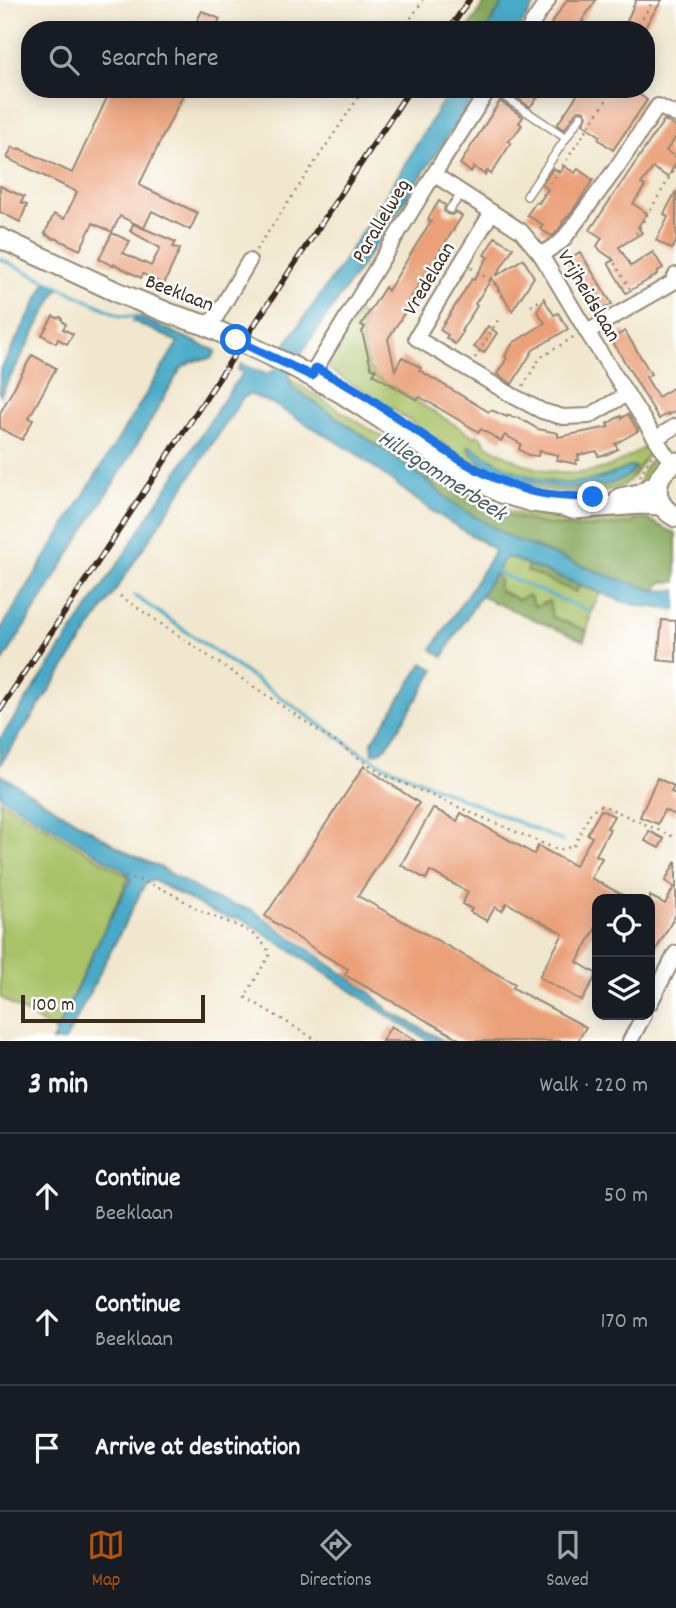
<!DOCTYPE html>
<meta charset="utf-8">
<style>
body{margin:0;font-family:Dekko,sans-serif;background:#20242c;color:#f1f3f6}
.controls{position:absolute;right:21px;bottom:21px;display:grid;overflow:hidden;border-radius:14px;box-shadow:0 4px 18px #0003}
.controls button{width:63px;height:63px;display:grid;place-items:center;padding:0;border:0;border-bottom:2px solid #363941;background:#171b24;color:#f1f3f6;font:35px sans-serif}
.scale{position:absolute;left:21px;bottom:18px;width:184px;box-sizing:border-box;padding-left:7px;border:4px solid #3b2a1e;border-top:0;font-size:19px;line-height:24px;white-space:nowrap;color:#3b2a1e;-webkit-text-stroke:5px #fff;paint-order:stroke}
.stop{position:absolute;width:21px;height:21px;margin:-16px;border:5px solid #1a73e8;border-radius:50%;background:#fff}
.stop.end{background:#1a73e8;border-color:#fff;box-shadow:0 2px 7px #0008}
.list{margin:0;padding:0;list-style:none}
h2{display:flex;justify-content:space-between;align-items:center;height:91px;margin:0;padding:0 28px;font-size:30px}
h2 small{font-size:23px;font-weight:400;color:#9ea1a6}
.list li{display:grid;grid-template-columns:46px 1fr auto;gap:21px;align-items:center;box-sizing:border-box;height:126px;padding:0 28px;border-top:2px solid #363941}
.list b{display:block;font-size:26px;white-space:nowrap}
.list p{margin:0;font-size:23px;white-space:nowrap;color:#9ea1a6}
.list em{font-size:23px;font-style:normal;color:#9ea1a6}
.icon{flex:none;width:38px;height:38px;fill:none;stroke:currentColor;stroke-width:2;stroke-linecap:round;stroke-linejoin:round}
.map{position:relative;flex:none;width:676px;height:1041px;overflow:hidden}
.search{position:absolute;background:#171b24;box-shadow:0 4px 18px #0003;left:21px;right:21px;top:21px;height:77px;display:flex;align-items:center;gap:18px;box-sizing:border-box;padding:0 24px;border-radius:28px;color:#9ea1a6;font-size:26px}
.sheet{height:469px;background:#171b24}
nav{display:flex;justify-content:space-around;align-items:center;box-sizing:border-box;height:98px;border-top:2px solid #363941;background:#171b24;font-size:19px;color:#9ea1a6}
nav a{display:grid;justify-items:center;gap:4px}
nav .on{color:#b45309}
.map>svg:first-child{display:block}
.green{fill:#a9c267;stroke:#727642;stroke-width:2}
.forest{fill:#86a85c;stroke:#60693d;stroke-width:2}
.water{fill:#48aac7;stroke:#426a72;stroke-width:2}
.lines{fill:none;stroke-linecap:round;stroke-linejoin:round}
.stream{stroke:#48aac7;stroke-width:3.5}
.building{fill:#eba078}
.service-casing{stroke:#968876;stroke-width:10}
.minor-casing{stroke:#968876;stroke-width:18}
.secondary-casing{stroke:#968876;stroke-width:23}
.path{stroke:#968876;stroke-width:2.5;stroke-dasharray:2 5;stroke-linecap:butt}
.service{stroke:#fff;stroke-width:7}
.minor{stroke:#fff;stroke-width:14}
.secondary{stroke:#fff;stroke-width:19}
.rail-casing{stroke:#3b2a1e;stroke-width:6}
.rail{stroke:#fff;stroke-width:3.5;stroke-dasharray:10;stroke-linecap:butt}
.route{stroke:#1a73e8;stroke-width:9}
.labels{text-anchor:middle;stroke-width:5;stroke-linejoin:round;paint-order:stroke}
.street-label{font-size:21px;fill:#3b2a1e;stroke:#fff}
.water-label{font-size:23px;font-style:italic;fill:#405d62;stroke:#fff}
</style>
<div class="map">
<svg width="676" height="1041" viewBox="0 0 676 1041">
<rect width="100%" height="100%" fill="#fff"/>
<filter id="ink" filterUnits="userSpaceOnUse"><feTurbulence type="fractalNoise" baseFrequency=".0143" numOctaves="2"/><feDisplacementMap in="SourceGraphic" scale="14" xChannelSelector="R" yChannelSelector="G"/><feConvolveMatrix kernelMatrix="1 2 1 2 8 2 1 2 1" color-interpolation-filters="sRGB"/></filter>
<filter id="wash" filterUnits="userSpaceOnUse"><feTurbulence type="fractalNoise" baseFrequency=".00686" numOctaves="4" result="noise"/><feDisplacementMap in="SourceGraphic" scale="28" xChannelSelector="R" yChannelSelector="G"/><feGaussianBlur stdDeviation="1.57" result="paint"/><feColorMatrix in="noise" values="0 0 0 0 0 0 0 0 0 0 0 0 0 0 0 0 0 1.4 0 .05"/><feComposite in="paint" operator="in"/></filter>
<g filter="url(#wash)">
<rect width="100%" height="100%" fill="#f1e7ce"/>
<!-- green -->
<g class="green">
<path d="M 357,312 L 365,317 L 361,325 L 364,327 L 361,333 L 369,369 L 374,371 L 373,375 L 475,437 L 477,435 L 484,440 L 484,443 C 525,469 566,484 613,465 C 626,459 638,451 651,444 L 654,449 C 641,459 638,476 623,485 C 608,492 591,493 575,492 C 563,492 550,491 538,489 C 482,478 434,437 388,406 C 369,393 348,383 329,369 L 330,359 Z"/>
<path d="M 288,378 L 390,442 L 434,472 L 426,480 L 367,438 L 291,386 Z"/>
<path d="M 656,455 C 660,473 651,477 640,488 C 638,478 648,461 656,455 Z"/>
<path d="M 458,488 C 476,496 494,507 513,512 C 554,523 597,519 639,518 L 632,524 L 577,528 L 543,524 L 513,517 L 481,504 Z"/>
<path d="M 508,557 L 528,565 L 527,571 L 576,592 L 579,585 L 600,593 L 591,612 L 587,631 L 552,617 L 499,590 L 499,581 L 496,572 L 504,559 Z"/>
<path d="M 0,800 L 129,877 L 56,1032 L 0,997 Z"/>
</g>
<!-- forest -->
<g class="forest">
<path d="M 487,0 L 505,0 L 486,30 L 467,30 Z"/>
<path d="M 434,472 L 481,504 L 513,517 L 543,524 L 577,528 L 632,524 L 639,518 L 649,520 L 676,534 L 676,582 L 661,582 L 657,591 L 611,577 L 513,539 L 453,504 L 426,480 Z"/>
<path d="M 528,565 L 579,585 L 576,592 L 527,571 Z"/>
<path d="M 496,572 L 499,581 L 499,590 L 517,600 L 529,595 L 535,607 L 549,601 L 552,617 L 587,631 L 584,641 L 480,596 Z"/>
</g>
<!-- water -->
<g class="water">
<path d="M 505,0 L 538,0 L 518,30 L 486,30 Z"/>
<path d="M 450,89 L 479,89 L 374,247 L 300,355 L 288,378 L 291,386 L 367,438 L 426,480 L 453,504 L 513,539 L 611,577 L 657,591 L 676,590 L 676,610 L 641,606 L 624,602 L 508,557 L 504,559 L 451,642 L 443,657 L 432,649 L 492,556 L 494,551 L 493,549 L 429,509 L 354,452 L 271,403 L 249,394 L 242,399 L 0,765 L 0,739 L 125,553 L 232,387 L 243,373 L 238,370 L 241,364 L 266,374 L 274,371 L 287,342 L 335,274 L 392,186 Z"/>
<path d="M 47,281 L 59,287 L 0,396 L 0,371 Z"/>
<path d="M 139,317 L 216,351 L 212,358 C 206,360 204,359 198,360 C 191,361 185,366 180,370 L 126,463 L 0,666 L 0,631 L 178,342 L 133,321 Z"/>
<path d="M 470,446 C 506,469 548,491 592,480 C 606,477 619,471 633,466 L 635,468 C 609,506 489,485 468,448 Z"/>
<path d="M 423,663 L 435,670 L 388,745 L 382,751 L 373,754 L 372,742 Z"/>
<path d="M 0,772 L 1,775 L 128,853 L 161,868 L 214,899 L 252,910 L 371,993 L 389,1011 L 444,1041 L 430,1041 L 399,1023 L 298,955 L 245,921 L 238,918 L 229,918 L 211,911 L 153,880 L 145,884 L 65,1041 L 52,1041 L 104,930 L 131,879 L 125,871 L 0,796 Z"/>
</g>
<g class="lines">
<!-- stream -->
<g class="stream">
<path d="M 0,259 L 121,316 L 139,317"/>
<path d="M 496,572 L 591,612"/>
<path d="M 135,596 L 364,755 L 386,766 L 562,841"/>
</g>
</g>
<g id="blocks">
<!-- building -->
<g class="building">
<path d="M 567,0 L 596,0 L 582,21 L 596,30 L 547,30 Z"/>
<path d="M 636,0 L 662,0 L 643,30 L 623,30 Z"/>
<path d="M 202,11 L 220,19 L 215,30 L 192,30 Z"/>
<path d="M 111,89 L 186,89 L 139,185 L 198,213 L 190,230 L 152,211 L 144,228 L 120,216 L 112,232 L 93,223 L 80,250 L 55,238 L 54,239 L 46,235 L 47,234 L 45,233 L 54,214 L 64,219 L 77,192 L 7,158 L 12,147 L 18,150 L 19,148 L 72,173 Z"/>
<path d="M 508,89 L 545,89 L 530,107 L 507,91 Z"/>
<path d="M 581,89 L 632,89 L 647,100 L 613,150 L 598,139 L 600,136 L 583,124 L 587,116 L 584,111 L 579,110 L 576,112 L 564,130 L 557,125 Z"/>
<path d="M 500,101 L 523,117 L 519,123 L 522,125 L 514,136 L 508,141 L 511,143 L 491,174 L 487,171 L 485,175 L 474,167 L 471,172 L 460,164 Z"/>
<path d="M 664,120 L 676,127 L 676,137 L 666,151 L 676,157 L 676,163 L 668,177 L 653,168 L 641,184 L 645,186 L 633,204 L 647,213 L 638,227 L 642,233 L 619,247 L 631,266 L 653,252 L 663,268 L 658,271 L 658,273 L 655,276 L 626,293 L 608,263 L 614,260 L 601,251 L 597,246 L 602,238 L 590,230 Z"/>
<path d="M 564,166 L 575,173 L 578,169 L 593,180 L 571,213 L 562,222 L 563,224 L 555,234 L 552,236 L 540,229 L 543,225 L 527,215 L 536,202 L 539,203 L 548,189 L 542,185 L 553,168 L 560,173 Z"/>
<path d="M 0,186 L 24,197 L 21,203 L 27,205 L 20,222 L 0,212 Z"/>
<path d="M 676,191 L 676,242 L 672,249 L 656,240 L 668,217 L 664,214 Z"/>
<path d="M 439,201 L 445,205 L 444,211 L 447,214 L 452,215 L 456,212 L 462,216 L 403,310 L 405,312 L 388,339 L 395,370 L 402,357 L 421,368 L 419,370 L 489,412 L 491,410 L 507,417 L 508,415 L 514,418 L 515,417 L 519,418 L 538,429 L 558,433 L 558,437 L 609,427 L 607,424 L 617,418 L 621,416 L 622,418 L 628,414 L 638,431 L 615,444 L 618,449 L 608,454 L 598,456 L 597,451 L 578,455 L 579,460 L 576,460 L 576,464 L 557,460 L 558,455 L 549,453 L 539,451 L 538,456 L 528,455 L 519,449 L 521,444 L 505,435 L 501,441 L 481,429 L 479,432 L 420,397 L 417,400 L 373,374 L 376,370 L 371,367 L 362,332 L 365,327 L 361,325 L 385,287 L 388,291 L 418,242 L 431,222 L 428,219 Z"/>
<path d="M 133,224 L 176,242 L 173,247 L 180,249 L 164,284 L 143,274 L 141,278 L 114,264 L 113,266 L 99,259 L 112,233 L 130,241 L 123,253 L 151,266 L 160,248 L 130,231 Z"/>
<path d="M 495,237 L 513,248 L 496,276 L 523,259 L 534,277 L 512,311 L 492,278 L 475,304 L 477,306 L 461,331 L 463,332 L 455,344 L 446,338 L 448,335 L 440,330 L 472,279 L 474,280 L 488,257 L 484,255 Z"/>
<path d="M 580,252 L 612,304 L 597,312 L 566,261 Z"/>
<path d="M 544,299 L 554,315 L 558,313 L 568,329 L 533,350 L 512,384 L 497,374 L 507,358 L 505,356 L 513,343 L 545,323 L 537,311 Z"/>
<path d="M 53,316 L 57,318 L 61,317 L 63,322 L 66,324 L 63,329 L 73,334 L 67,344 L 58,339 L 56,343 L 42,335 Z"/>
<path d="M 488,326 L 497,333 L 484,353 L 474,347 Z"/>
<path d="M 625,331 L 651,374 L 646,377 L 658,397 L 676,386 L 676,410 L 669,415 L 668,413 L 659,419 L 611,339 Z"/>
<path d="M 32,355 L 56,368 L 29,418 L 33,420 L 22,440 L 0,428 L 0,413 Z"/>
<path d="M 662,620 L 676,621 L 676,662 L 658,660 Z"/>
<path d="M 364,766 L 419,803 L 358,896 L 515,984 L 513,988 L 586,1027 L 578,1041 L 463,1041 L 345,975 L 348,969 L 322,954 L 265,916 Z"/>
<path d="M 657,778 L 674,786 L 671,792 L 676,794 L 676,815 L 664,810 L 658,824 L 640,817 Z"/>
<path d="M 433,808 L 457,821 L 461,813 L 534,854 L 538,846 L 575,866 L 592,837 L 587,834 L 601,810 L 614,816 L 607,828 L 610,829 L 596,855 L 602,858 L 591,878 L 630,899 L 597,899 L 597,926 L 577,962 L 597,974 L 582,1001 L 539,977 L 563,934 L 507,903 L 502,911 L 495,907 L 487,921 L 470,912 L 472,909 L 462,904 L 468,892 L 430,871 L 426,879 L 401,865 Z"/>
<path d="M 649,831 L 664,839 L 659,848 L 645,841 Z"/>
<path d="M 676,861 L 676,914 L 650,961 L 650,896 L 665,904 L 674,887 L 665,881 Z"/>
<path d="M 391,1026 L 416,1041 L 382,1041 Z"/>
</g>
</g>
</g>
<g filter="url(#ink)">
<use href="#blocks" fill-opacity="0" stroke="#968876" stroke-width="2"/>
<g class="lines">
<defs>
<g id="service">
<path d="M 493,89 L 566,138 L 581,116"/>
<path d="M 527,196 L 566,138"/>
<path d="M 450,209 L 462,193"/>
</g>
<g id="minor">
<path d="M 528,30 L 548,0"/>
<path d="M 441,179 L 521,231 L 541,255 L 587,332 L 672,464"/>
<path d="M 492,212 L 416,338 L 515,397 L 542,411 L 563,417 L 589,416 L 627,394"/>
<path d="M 541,255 L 562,241 L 615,170 L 658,106 L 676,115"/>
<path d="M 205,325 L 216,317 L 249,261"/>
<path d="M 587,332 L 672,283 L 676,275"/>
<path d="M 311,376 L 434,174 L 489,89"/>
<path d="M 656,438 L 676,426"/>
<path d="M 650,1003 L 676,953"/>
<path d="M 630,1041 L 644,1015"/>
</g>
<g id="secondary">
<path d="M 0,238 L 119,293 L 171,314 L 205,325 L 294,367 L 343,394 L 466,474 L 501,493 L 533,502 L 563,506 L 573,509 L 641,504 L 661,505"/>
<path d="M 676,462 C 651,475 651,504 676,517"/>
<path d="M 620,498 L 639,494 L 658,484"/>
</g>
</defs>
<!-- service casing -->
<use href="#service" class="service-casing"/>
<!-- minor casing -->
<use href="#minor" class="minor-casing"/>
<!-- secondary casing -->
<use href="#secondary" class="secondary-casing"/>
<!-- path -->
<g class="path">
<path d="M 403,30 L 423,0"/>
<path d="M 635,30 L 654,0"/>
<path d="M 539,201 L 608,98"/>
<path d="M 636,234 L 676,167"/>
<path d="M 256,250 L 364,89"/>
<path d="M 611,257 L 631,291"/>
<path d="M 471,268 L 493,282 L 503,299"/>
<path d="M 531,306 L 549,295"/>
<path d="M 475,358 L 500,317"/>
<path d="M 523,386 L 540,358 L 575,336"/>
<path d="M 640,476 L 652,455"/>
<path d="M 120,596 L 384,775 L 558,850 L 574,846 L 592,810 L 602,805 L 676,838"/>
<path d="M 125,877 C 138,880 151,883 162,889 C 176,895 188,904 201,911 C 226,924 256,926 270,954 L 245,997 L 318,1041"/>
</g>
<!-- service -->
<use href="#service" class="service"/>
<!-- minor -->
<use href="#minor" class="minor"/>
<!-- secondary -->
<use href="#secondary" class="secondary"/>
<defs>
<g id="rail">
<path d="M 449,30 L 469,0"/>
<path d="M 0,710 L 410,89"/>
</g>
</defs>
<!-- rail casing -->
<use href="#rail" class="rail-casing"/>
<!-- rail -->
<use href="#rail" class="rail"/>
</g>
</g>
<g class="lines" filter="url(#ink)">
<!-- route -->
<path class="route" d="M 236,340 L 312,376 L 316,368 C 335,378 354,388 372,400 C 420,432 467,472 524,489 C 546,496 569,497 593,497"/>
</g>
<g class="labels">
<!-- street labels -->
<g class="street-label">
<text transform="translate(380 220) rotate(-59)" y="7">Parallelweg</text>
<text transform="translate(428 278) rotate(-59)" y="7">Vredelaan</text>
<text transform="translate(180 292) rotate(21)" y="7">Beeklaan</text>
<text transform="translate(590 295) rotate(59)" y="7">Vrijheidslaan</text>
</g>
<!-- water labels -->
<g class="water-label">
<text transform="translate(443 474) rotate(33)" y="8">Hillegommerbeek</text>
</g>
</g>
</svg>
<div class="controls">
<button><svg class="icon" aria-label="locate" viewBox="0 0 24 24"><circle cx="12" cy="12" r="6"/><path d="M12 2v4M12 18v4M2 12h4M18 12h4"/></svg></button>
<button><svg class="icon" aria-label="layers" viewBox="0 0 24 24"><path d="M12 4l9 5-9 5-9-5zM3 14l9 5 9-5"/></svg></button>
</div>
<div class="scale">100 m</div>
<div class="stop" style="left:236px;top:340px"></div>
<div class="stop end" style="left:593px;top:497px"></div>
<div class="search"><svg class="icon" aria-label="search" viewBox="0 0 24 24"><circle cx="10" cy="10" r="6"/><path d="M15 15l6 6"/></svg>Search here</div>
</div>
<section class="sheet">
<h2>3 min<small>Walk · 220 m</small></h2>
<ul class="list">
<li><svg class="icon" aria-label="ahead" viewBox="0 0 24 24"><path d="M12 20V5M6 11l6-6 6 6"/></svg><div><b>Continue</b><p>Beeklaan</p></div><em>50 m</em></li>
<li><svg class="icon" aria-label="ahead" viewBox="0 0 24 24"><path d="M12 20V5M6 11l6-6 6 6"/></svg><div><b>Continue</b><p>Beeklaan</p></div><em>170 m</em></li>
<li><svg class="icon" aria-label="arrive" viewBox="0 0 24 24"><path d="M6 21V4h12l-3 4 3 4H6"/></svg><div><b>Arrive at destination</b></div></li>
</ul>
</section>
<nav>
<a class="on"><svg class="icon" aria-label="map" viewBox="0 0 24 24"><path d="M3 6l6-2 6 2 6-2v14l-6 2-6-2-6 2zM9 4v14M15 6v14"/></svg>Map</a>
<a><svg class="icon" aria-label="directions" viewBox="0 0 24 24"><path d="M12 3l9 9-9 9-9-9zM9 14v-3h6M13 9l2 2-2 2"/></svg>Directions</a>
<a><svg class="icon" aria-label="saved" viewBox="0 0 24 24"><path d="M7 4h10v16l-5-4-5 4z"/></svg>Saved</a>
</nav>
